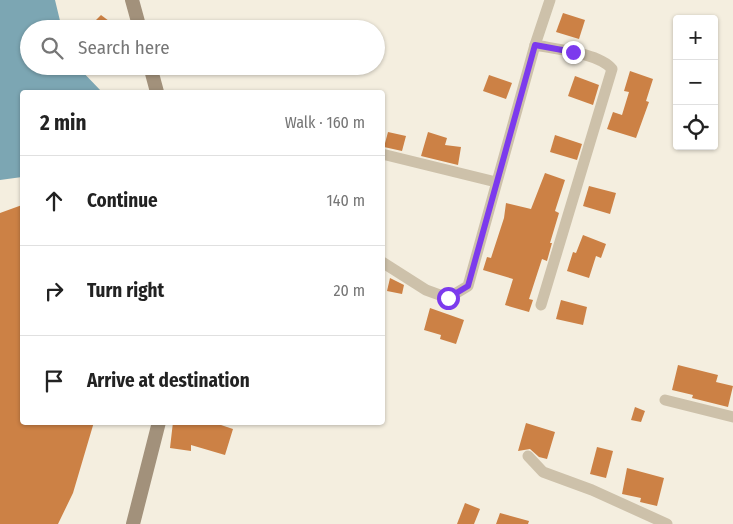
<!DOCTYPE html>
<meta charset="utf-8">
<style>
body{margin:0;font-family:"Fira Sans Condensed",sans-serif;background:#f2f2f2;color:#222}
.controls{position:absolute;right:15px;top:15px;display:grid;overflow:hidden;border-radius:5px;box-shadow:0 1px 4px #0004}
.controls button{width:45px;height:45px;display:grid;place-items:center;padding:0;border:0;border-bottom:1px solid #e0e0e0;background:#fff;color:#222;font:25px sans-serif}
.stop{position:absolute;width:15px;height:15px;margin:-11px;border:4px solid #7c3aed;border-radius:50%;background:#fff}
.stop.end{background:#7c3aed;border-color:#fff;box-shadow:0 1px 5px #0008}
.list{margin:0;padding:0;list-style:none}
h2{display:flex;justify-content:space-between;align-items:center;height:65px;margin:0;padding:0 20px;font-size:21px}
h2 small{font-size:16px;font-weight:400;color:#767676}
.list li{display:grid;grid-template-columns:32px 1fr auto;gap:15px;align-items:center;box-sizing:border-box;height:90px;padding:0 20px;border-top:1px solid #e0e0e0}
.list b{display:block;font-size:19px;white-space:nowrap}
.list em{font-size:16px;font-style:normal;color:#767676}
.icon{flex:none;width:28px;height:28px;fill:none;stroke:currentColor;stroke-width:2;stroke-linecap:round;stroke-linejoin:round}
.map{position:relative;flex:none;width:733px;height:524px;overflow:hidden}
.search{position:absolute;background:#fff;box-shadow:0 1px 4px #0004;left:20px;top:20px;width:365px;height:55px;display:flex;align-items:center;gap:12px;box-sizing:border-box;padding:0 18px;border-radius:28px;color:#767676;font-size:19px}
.panel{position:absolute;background:#fff;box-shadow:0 1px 4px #0004;left:20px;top:90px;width:365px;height:335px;border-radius:5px}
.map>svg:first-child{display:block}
.water{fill:#7ca6b3}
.building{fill:#cc8145}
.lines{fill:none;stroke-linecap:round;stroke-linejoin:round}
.minor{stroke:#cdc1aa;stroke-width:11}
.secondary{stroke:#a2917b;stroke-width:14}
.route{stroke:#7c3aed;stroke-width:6}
</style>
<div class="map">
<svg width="733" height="524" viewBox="0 0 733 524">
<rect width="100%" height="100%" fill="#f4eedf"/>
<!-- water -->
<path class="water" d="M 0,0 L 55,0 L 62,29 L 29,29 L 29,66 L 77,66 L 102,92 L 22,92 L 22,177 L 0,180 Z"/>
<!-- building -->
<g class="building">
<path d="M 563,13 L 585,20 L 579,39 L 556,32 Z"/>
<path d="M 101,15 L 109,21 L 102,29 L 87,29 Z"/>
<path d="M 630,71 L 653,79 L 646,101 L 649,102 L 636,138 L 607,129 L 613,112 L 622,115 L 629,92 L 624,91 Z"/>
<path d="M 489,75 L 512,83 L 506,99 L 483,91 Z"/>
<path d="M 575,76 L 599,85 L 593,105 L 568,96 Z"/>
<path d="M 388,132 L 406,136 L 402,151 L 384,147 Z"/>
<path d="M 428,132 L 447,138 L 445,145 L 461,147 L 458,165 L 421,156 Z"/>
<path d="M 555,135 L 582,144 L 577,160 L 550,152 Z"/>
<path d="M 545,173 L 565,180 L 555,211 L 559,213 L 550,243 L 552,243 L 547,261 L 542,259 L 529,299 L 533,300 L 529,312 L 505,305 L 513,279 L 483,270 L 487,257 L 491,258 L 504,218 L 506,203 L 531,209 Z"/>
<path d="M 589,186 L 616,193 L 610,214 L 583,206 Z"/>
<path d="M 22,205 L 22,422 L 94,422 L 73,493 L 58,524 L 0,524 L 0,213 Z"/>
<path d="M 583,235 L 606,244 L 601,258 L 596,256 L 589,278 L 567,271 L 573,252 L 576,253 Z"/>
<path d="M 390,278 L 404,285 L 402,294 L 387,291 Z"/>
<path d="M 561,300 L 587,307 L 583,325 L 556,319 Z"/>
<path d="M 430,308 L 464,320 L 456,344 L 440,339 L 441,335 L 424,330 Z"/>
<path d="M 678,365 L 718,375 L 716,382 L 733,386 L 728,407 L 692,398 L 693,395 L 672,390 Z"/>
<path d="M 635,407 L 645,411 L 641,422 L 631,420 Z"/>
<path d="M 173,422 L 212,422 L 233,429 L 225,455 L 191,445 L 191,451 L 170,448 Z"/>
<path d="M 526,423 L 555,432 L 547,459 L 539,457 L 530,449 L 518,451 Z"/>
<path d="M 597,447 L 613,451 L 606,478 L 590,474 Z"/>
<path d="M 627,468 L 664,478 L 657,506 L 640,502 L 641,498 L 622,494 Z"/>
<path d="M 465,503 L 480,509 L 474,524 L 457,524 Z"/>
<path d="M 500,513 L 529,521 L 528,524 L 496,524 Z"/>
</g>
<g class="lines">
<!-- minor -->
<g class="minor">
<path d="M 382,154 L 496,182"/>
<path d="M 382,262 L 426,290 L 448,298 L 468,286 L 535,45"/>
<path d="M 541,305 L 612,69 C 599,53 555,49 535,45 L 550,0"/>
<path d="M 665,400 L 733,417"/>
<path d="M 528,456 L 543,472 L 592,490 L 667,524"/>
</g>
<!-- secondary -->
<g class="secondary">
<path d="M 132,0 L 140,29"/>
<path d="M 150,66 L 157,92"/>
<path d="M 133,524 L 159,422"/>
</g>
</g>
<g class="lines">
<!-- route -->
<path class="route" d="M 448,298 L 468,286 L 535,45 L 573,52"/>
</g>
</svg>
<div class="controls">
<button>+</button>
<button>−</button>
<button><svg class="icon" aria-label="locate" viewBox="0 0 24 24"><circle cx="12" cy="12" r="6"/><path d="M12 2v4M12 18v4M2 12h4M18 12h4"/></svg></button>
</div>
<div class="stop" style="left:448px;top:298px"></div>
<div class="stop end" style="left:573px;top:52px"></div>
<div class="search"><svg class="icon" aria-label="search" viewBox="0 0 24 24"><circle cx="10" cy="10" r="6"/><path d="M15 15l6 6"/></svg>Search here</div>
<section class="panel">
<h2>2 min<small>Walk · 160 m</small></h2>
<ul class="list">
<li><svg class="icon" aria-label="ahead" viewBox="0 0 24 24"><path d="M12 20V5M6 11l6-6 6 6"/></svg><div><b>Continue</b></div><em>140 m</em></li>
<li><svg class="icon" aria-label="right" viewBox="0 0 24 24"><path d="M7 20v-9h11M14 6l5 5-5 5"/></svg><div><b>Turn right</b></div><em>20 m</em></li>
<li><svg class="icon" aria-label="arrive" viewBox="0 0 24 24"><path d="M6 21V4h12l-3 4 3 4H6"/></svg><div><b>Arrive at destination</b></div></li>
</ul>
</section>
</div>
